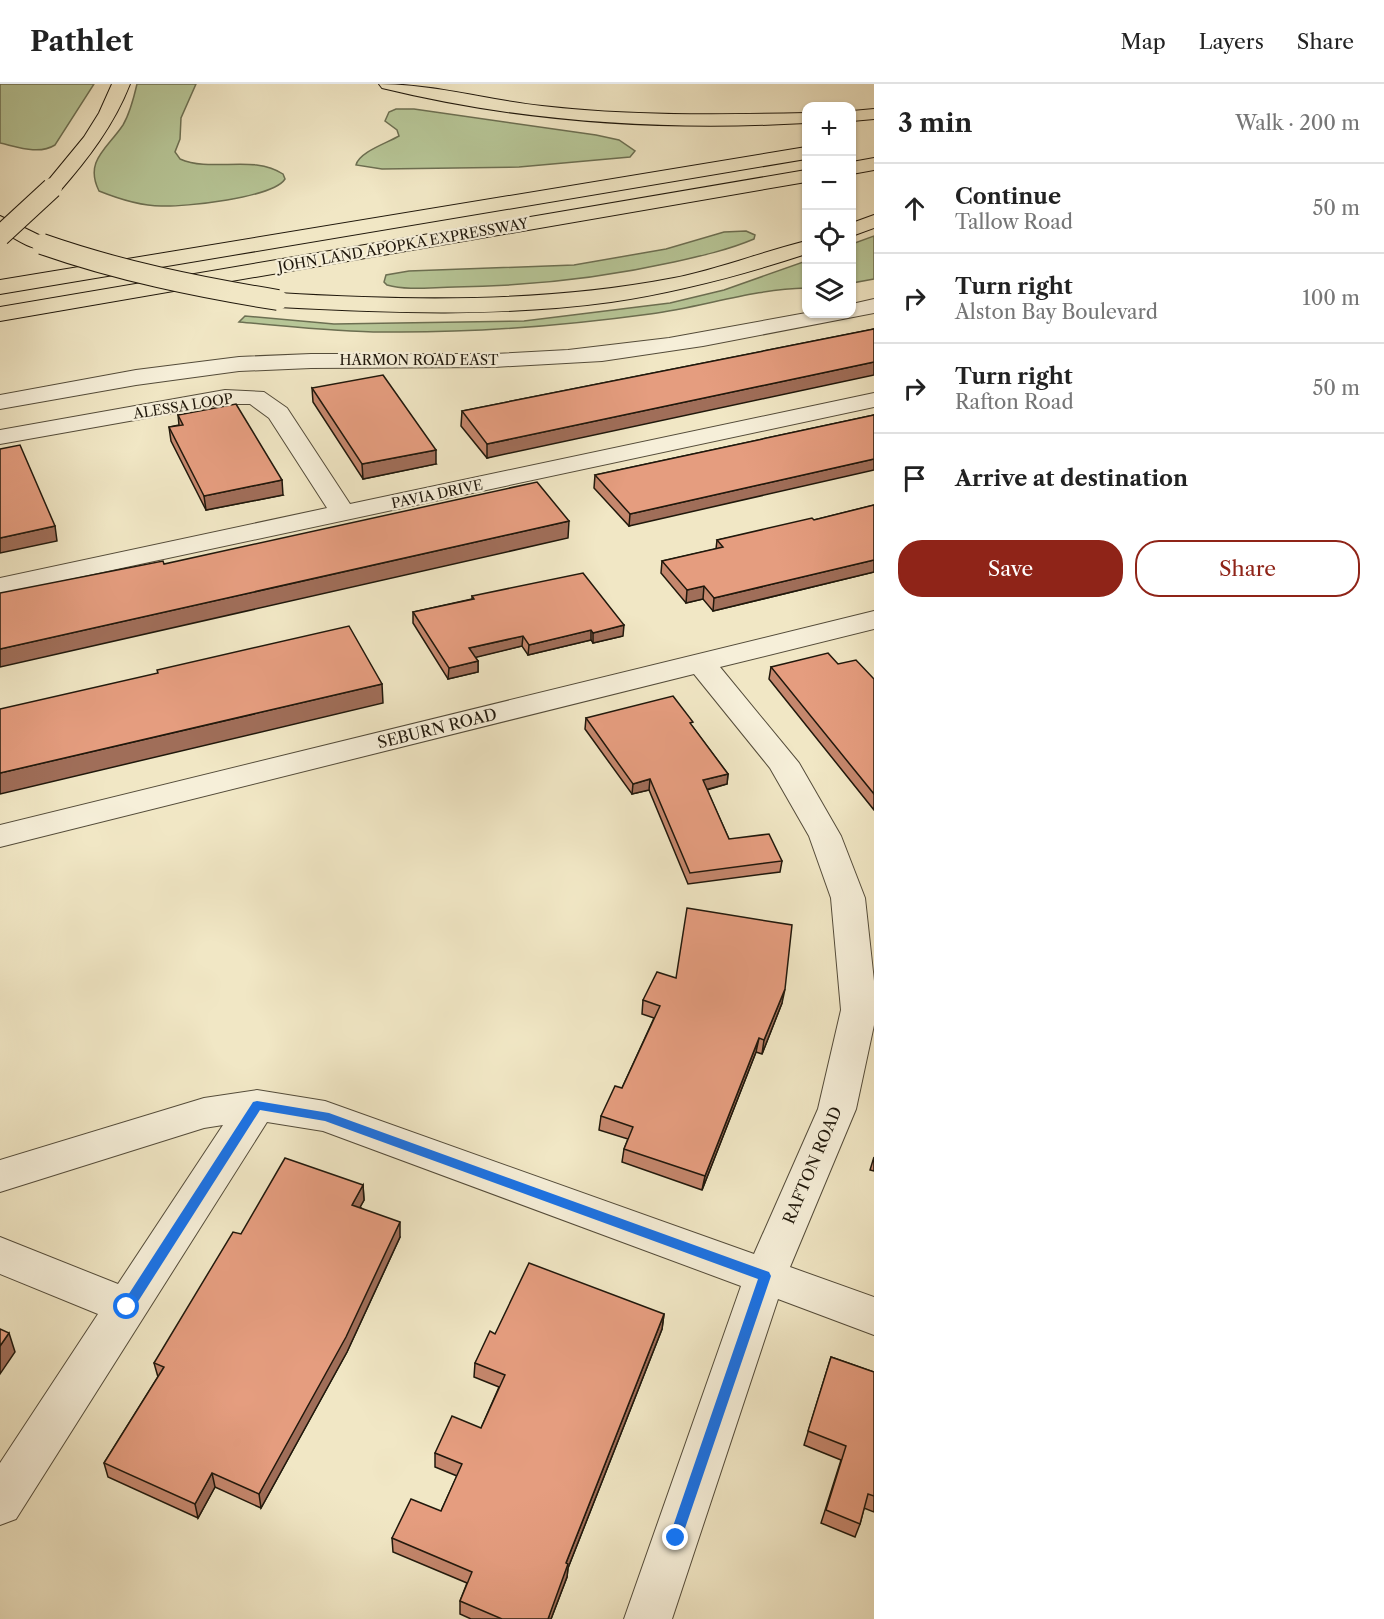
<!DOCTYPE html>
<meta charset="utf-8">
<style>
body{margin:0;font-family:"Libre Caslon Text",serif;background:#f2f2f2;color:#222}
.controls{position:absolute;right:18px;top:18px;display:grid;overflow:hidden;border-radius:12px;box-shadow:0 2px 4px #0004}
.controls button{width:54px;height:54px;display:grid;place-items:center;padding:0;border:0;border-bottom:2px solid #e0e0e0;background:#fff;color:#222;font:30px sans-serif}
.stop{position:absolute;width:18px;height:18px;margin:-14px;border:4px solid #1a73e8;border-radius:50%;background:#fff}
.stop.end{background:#1a73e8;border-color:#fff;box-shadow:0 2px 6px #0008}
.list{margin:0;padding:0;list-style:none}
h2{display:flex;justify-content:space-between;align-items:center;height:78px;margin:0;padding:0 24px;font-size:26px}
h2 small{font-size:20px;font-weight:400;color:#767676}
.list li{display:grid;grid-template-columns:39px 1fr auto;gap:18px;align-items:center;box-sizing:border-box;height:90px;padding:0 24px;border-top:2px solid #e0e0e0}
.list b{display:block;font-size:22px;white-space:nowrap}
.list p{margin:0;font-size:20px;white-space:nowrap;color:#767676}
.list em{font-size:20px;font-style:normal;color:#767676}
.actions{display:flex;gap:12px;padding:18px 24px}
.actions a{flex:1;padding:14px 0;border:2px solid #8f2418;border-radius:24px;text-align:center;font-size:21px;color:#8f2418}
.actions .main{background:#8f2418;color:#fff}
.icon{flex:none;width:33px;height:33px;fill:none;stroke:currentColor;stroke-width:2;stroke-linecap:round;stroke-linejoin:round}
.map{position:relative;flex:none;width:874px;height:1535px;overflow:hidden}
header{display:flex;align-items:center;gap:36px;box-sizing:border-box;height:84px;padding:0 30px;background:#fff;border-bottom:2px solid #e0e0e0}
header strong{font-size:28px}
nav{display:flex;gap:33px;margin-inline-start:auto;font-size:21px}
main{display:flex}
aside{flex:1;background:#fff}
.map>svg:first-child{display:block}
.green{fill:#b7c697;stroke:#6c6f52;stroke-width:1.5}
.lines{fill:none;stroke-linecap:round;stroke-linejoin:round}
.minor-casing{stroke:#544c3a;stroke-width:2}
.highway-casing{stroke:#20180c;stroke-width:2}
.minor{fill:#f6efd9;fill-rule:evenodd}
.highway{fill:#f1e7c5;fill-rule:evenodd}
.highway-bridge-casing{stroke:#20180c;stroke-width:22;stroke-linecap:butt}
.highway-bridge{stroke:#f1e7c5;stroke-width:20}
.wall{fill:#c5876d;stroke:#20180c;stroke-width:1.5}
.shaded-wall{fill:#a06e59;stroke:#20180c;stroke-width:1.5}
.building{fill:#e59d7f;stroke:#20180c;stroke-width:1.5}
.route{fill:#1a73e8}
.labels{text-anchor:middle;stroke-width:4.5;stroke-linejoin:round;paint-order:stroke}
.far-street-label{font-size:14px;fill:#20180c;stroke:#f6efd9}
.street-label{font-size:16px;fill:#20180c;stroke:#f6efd9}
</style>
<header>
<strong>Pathlet</strong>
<nav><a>Map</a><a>Layers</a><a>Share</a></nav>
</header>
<main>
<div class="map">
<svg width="874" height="1535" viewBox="0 0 874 1535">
<rect width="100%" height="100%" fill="#f1e7c5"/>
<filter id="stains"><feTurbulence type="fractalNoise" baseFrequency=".00333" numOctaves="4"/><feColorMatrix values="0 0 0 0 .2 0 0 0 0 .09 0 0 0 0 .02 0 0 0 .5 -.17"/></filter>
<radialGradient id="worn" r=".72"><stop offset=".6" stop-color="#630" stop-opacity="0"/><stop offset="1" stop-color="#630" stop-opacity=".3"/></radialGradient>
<!-- green -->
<g class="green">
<path d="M 0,0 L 94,0 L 55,61 C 39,71 18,63 0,59 Z"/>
<path d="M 137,0 L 196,0 L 181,34 L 180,55 L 175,68 L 180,75 C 212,89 253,70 283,90 L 285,95 C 273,114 184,123 161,122 C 140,122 119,115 99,107 C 84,77 107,65 123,41 C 130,29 134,13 137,0 Z"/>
<path d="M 396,25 L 414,25 L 596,51 L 619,56 L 635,67 L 630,73 L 519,83 L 382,85 L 356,81 C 359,68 387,59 399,52 L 397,46 L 385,37 L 389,28 Z"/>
<path d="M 746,147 L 755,151 L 754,155 C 728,166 701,172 674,178 C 602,194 530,202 455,203 C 433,203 408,207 387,201 L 384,198 L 386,191 L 409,187 L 574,181 L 666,165 L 724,148 Z"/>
<path d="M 874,152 L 874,195 L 852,199 L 852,160 Z"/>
<path d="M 806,177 L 806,204 C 753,205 703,223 650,230 C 562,242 472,249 383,248 C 335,248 287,242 239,238 L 245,232 L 334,240 L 524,237 L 670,219 L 724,206 Z"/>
</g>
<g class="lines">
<defs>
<g id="minor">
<path d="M 874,215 L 874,229 L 703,262 L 602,277 L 494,283 L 311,284 L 239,287 L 136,301 L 0,325 L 0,311 L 136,286 L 239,273 L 311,270 L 494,270 L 568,266 L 669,254 L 806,229 L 852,230 L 852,220 Z"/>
<path d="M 225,306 L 264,308 L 287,324 L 350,420 L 874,309 L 874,323 L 0,510 L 0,494 L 327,424 L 269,334 L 250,320 L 225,320 L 0,360 L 0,346 Z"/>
<path d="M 874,527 L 874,545 L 720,583 L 799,679 L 841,752 L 865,814 L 874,897 L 874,941 L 856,1025 L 790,1183 L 874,1213 L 874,1251 L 778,1215 L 672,1535 L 624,1535 L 741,1202 L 323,1047 L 267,1038 L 16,1435 L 0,1441 L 0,1379 L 98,1230 L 0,1190 L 0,1153 L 118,1200 L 223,1041 L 204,1044 L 0,1108 L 0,1076 L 204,1014 L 257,1006 L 325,1017 L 754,1170 L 818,1025 L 841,926 L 831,814 L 809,752 L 770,684 L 694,590 L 0,763 L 0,741 Z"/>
</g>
<g id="highway">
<path d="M 112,0 L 130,0 C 114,41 88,75 59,108 L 45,108 L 42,104 L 84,53 L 99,29 Z"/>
<path d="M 379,0 C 433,0 487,16 542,22 C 629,32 718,31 806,29 L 806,39 C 664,47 520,38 382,4 Z"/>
<path d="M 874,25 L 874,35 L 852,37 L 852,27 Z"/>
<path d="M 806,63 L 806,75 L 0,210 L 0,196 Z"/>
<path d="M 874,74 L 874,86 L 852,90 L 852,78 Z"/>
<path d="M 806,86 L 806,98 L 0,237 L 0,223 Z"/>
<path d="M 874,131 L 874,144 L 852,152 L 852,139 Z"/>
<path d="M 0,132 L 49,156 L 52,160 L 49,164 C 33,169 15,154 0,146 Z"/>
<path d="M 806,157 L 806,170 C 742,191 678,208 611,218 C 501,233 389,229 278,223 L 270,221 L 267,216 L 270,211 L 278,209 C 411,217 543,219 674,194 C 719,185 762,168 806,157 Z"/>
</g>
</defs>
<!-- minor casing -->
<use href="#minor" class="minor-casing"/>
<!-- highway casing -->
<use href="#highway" class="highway-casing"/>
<!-- minor -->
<use href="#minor" class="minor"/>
<!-- highway -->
<use href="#highway" class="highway"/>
<defs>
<g id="highway-bridge">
<path d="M 0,152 L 52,104"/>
<path d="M 42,160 C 119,187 198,203 278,216"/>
</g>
</defs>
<!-- highway-bridge casing -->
<use href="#highway-bridge" class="highway-bridge-casing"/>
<!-- highway-bridge -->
<use href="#highway-bridge" class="highway-bridge"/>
</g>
<!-- wall -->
<g class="wall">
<path d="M 874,245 L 487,374 L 461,342 L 462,327 Z"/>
<path d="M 312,304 L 436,380 L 363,395 L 313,318 Z"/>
<path d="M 178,331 L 283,411 L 206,426 L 171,357 L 169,343 L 179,341 Z"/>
<path d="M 874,331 L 629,442 L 594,404 L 595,391 Z"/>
<path d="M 874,421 L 874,488 L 713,527 L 703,515 L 686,519 L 661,489 L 662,477 L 716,465 L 717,456 L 814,436 Z"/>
<path d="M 472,512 L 623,552 L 593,559 L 591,556 L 528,571 L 522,562 L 475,573 L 478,577 L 478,588 L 448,595 L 413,539 L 413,528 L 472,515 Z"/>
<path d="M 838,580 L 874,595 L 874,726 L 769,595 L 771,583 Z"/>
<path d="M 586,634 L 692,642 L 728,690 L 727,700 L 707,706 L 729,755 L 782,777 L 780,788 L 688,800 L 649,706 L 632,710 L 585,645 Z"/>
<path d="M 676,894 L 782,919 L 762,970 L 756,968 L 702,1106 L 622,1078 L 624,1065 L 628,1055 L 599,1046 L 601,1032 L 622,1004 L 654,934 L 642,930 L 643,916 Z"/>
<path d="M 874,1073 L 874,1087 L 870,1086 Z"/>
<path d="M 363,1101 L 364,1116 L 360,1123 L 400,1153 L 347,1268 L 261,1424 L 215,1403 L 198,1434 L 108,1393 L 104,1379 L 158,1293 L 154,1279 Z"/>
<path d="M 664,1230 L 662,1245 L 568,1484 L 567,1493 L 551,1535 L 471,1535 L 460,1530 L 460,1517 L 467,1499 L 393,1468 L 392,1454 L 441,1427 L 457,1392 L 435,1383 L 435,1369 L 481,1344 L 499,1303 L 474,1293 L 475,1279 L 495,1250 Z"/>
<path d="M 831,1273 L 874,1288 L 874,1428 L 864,1424 L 860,1440 L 855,1453 L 821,1439 L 841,1376 L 804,1361 Z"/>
</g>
<!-- shaded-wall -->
<g class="shaded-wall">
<path d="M 874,278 L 874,291 L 487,374 L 487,360 Z"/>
<path d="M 436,366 L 436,380 L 363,395 L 362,380 Z"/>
<path d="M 874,375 L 874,386 L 629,442 L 630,430 Z"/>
<path d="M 282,396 L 283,411 L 206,426 L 204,412 Z"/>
<path d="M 569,437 L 568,454 L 0,583 L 0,565 Z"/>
<path d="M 55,442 L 57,457 L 0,469 L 0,454 Z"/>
<path d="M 874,476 L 874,488 L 713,527 L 714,514 Z"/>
<path d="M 704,502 L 703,515 L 686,519 L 687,506 Z"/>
<path d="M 624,541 L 623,552 L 593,559 L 593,549 Z"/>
<path d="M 591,546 L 591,556 L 528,571 L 529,561 Z"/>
<path d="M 523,552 L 522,562 L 469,575 L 469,564 Z"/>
<path d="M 478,577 L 478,588 L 448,595 L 449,584 Z"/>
<path d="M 382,600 L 383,619 L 0,710 L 0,689 Z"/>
<path d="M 728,690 L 727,700 L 701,707 L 703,696 Z"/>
<path d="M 650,695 L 649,706 L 632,710 L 633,700 Z"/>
<path d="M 785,905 L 782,919 L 762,970 L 764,956 Z"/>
<path d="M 759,954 L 756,968 L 702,1106 L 705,1092 Z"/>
<path d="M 363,1101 L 364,1116 L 353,1136 L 352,1121 Z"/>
<path d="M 400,1138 L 400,1153 L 347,1268 L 261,1424 L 259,1410 Z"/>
<path d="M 664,1230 L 662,1245 L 568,1484 L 567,1493 L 551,1535 L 548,1535 L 566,1479 Z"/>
<path d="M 9,1249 L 15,1268 L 0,1290 L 0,1262 Z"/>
<path d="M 212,1389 L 215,1403 L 198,1434 L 195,1420 Z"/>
</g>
<!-- building -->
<g class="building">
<path d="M 874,245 L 874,278 L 487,360 L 462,327 Z"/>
<path d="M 383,291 L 436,366 L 362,380 L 312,304 Z"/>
<path d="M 236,320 L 282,396 L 204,412 L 169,343 L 183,341 L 178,331 Z"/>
<path d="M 874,331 L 874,375 L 630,430 L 595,391 Z"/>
<path d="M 20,361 L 55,442 L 0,454 L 0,365 Z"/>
<path d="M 537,398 L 569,437 L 0,565 L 0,509 L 163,477 L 164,480 Z"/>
<path d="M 874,421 L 874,476 L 714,514 L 704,502 L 687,506 L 662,477 L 723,463 L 717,456 L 812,434 L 814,436 Z"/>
<path d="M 583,489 L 624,541 L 593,549 L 591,546 L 529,561 L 523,552 L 469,564 L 478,577 L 449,584 L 413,528 L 474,515 L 472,512 Z"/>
<path d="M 349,542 L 382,600 L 0,689 L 0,625 L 158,589 L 157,586 Z"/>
<path d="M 828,569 L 838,580 L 856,576 L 874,595 L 874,710 L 771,583 Z"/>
<path d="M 673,612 L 693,638 L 690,639 L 728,690 L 703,696 L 729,755 L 769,750 L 782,777 L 690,789 L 650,695 L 633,700 L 586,634 Z"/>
<path d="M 687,824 L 792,841 L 785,905 L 764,956 L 759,954 L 705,1092 L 624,1065 L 633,1043 L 601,1032 L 615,1002 L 622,1004 L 660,922 L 643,916 L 657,888 L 676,894 Z"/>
<path d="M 285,1074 L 363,1101 L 352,1121 L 400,1138 L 346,1253 L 259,1410 L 212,1389 L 195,1420 L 104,1379 L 164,1283 L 154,1279 L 233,1148 L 241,1150 Z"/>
<path d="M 529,1179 L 664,1230 L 566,1479 L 568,1480 L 548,1535 L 502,1535 L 460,1517 L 472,1488 L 392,1454 L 411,1415 L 441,1427 L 462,1380 L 435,1369 L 452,1332 L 481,1344 L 505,1291 L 475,1279 L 490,1247 L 495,1250 Z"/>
<path d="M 0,1245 L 9,1249 L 0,1262 Z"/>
<path d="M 831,1273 L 874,1288 L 874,1412 L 868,1410 L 860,1440 L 826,1426 L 846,1362 L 808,1347 Z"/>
</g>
<!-- route -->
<path class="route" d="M 257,1017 L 329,1029 L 769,1188 L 771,1192 L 680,1459 L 676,1461 L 671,1459 L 669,1454 L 758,1195 L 325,1037 L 260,1026 L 132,1227 L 123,1227 L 121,1223 L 123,1219 L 253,1018 Z"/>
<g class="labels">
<!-- far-street labels -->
<g class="far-street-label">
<text transform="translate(403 161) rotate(-10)" y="5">JOHN LAND APOPKA EXPRESSWAY</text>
<text x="419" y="281">HARMON ROAD EAST</text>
<text transform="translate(183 322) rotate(-9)" y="5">ALESSA LOOP</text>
<text transform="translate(437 410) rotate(-12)" y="5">PAVIA DRIVE</text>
</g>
<!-- street labels -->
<g class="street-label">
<text transform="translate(437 644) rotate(-14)" y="6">SEBURN ROAD</text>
<text transform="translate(812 1081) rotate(-67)" y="6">RAFTON ROAD</text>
</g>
</g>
<rect width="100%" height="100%" filter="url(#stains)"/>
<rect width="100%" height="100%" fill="url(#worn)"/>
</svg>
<div class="controls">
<button>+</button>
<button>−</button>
<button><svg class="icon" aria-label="locate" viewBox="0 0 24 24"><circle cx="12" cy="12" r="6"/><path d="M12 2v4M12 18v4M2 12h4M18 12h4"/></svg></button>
<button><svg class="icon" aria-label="layers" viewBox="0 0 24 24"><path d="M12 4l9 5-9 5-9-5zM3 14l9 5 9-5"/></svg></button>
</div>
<div class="stop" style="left:127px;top:1223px"></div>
<div class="stop end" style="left:676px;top:1454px"></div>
</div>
<aside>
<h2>3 min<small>Walk · 200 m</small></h2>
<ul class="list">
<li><svg class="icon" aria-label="ahead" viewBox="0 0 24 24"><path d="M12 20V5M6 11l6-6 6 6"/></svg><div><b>Continue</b><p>Tallow Road</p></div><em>50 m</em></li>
<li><svg class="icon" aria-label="right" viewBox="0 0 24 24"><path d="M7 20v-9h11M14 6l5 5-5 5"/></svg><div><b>Turn right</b><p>Alston Bay Boulevard</p></div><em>100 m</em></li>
<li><svg class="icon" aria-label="right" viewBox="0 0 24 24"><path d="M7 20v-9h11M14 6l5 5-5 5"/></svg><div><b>Turn right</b><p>Rafton Road</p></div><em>50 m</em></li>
<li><svg class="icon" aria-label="arrive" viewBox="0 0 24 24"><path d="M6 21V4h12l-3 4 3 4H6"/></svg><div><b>Arrive at destination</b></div></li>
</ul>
<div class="actions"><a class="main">Save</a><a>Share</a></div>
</aside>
</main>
